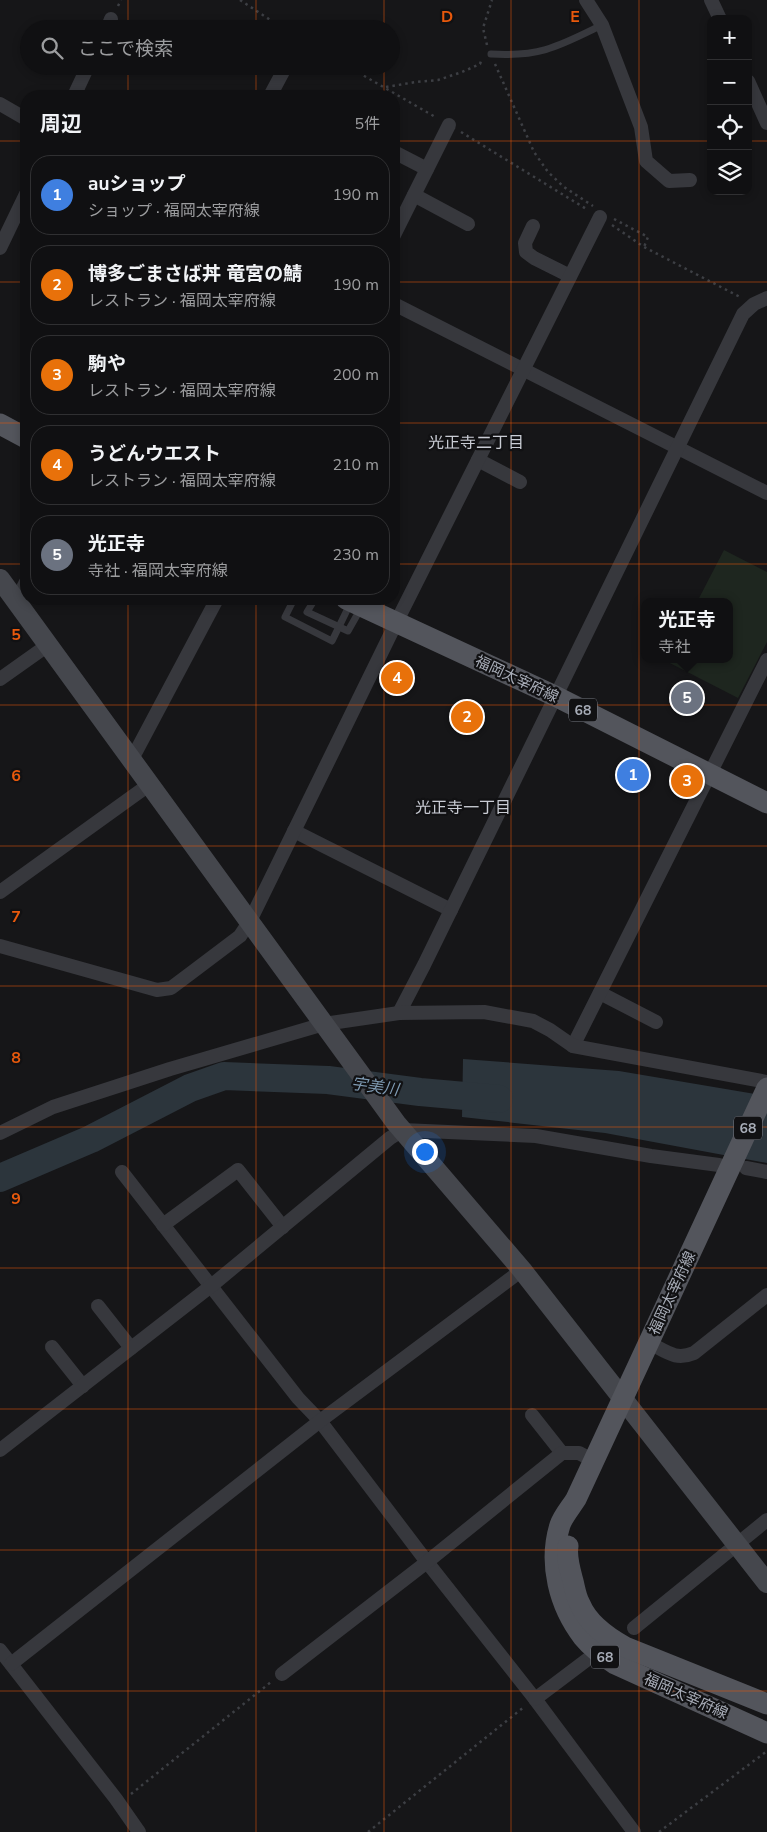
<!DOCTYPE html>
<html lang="ja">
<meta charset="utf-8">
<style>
body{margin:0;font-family:"Nunito Sans","Noto Sans JP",sans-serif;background:#1e1e20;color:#f1f3f6}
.controls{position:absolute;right:15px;top:15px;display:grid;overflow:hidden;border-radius:10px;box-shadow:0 2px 8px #0003}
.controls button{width:45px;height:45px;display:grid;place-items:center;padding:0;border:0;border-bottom:1px solid #303032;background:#101012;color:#f1f3f6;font:25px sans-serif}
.you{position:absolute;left:424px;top:1151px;width:18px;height:18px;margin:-12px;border:4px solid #fff;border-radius:50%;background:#1a73e8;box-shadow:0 0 0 8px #1a73e833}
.badge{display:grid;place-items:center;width:32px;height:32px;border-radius:50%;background:#f2b134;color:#fff;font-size:16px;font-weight:700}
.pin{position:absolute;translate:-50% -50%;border:2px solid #fff;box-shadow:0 1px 5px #0006}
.popup{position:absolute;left:641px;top:598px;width:92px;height:65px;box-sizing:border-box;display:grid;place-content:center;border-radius:10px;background:#101012;filter:drop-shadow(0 1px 4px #0005);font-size:16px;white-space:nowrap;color:#9c9d9f}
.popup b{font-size:19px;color:#f1f3f6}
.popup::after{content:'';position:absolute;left:50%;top:100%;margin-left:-10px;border:10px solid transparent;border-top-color:#101012}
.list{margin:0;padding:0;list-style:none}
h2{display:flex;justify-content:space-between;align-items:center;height:65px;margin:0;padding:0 20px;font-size:21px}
h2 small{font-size:16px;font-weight:400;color:#9c9d9f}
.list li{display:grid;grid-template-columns:32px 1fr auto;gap:15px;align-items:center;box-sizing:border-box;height:80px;margin:0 10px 10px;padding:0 10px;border:1px solid #303032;border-radius:20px}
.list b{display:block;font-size:19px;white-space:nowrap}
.list p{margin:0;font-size:16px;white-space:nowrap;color:#9c9d9f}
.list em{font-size:16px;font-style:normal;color:#9c9d9f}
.icon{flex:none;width:28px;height:28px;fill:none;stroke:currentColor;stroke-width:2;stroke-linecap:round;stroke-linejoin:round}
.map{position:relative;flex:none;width:767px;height:1832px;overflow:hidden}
.search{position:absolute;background:#101012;box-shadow:0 2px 8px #0003;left:20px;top:20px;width:380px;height:55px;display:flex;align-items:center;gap:12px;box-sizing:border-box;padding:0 18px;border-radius:28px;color:#9c9d9f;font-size:19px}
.panel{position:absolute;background:#101012;box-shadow:0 2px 8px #0003;left:20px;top:90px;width:380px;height:515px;border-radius:20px}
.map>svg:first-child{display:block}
.green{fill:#1e261f}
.water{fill:#2c353c}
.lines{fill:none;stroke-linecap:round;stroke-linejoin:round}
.river{stroke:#2c353c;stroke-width:28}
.path{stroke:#3d3f44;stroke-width:2.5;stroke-dasharray:2.5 4;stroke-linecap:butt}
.lane{stroke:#37383d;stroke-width:7}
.street{stroke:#37383d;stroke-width:14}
.secondary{stroke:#45474d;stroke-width:20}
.primary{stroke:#53555c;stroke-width:21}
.grid{fill:none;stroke:#e8590c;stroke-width:1;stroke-opacity:0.55}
.labels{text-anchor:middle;stroke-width:4.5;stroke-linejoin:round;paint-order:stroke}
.shield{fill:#111113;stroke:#7b7e86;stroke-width:1}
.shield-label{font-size:14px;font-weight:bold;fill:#a8adb8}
.street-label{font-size:15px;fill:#a8adb8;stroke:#111113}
.neighbourhood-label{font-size:16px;fill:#c9ccd4;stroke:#111113}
.water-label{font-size:16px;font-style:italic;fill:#7f9bb3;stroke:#111113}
.grid-label{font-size:16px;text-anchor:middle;font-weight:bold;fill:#e8590c;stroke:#111113;stroke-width:4.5;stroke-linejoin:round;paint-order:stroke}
</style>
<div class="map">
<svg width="767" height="1832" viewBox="0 0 767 1832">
<rect width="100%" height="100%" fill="#161618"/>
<!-- green -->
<path class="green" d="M 724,550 L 767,572 L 767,642 L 738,698 L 666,661 L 667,659 L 730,659 L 730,602 L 697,602 Z"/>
<!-- water -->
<path class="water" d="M 463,1059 L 619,1071 L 767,1096 L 767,1163 L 605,1133 L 462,1117 Z"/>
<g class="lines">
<!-- river -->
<path class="river" d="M 0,1178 L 91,1139 L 190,1088 L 224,1076 L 328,1080 L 420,1092 L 499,1099"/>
<!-- path -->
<g class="path">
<path d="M 240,0 L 284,29"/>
<path d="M 118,6 L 121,0"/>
<path d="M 487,45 L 483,28 L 492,0"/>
<path d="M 495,64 L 534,152 L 548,172 L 564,187 L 593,206"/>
<path d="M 347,66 L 437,118"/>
<path d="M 386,87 L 416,82 L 438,80 L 462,72 L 480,64 L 482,58"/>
<path d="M 461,132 L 588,210"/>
<path d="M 614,219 L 648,237 L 644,247"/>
<path d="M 612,225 L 644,247 L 742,298"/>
<path d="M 131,1794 L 271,1682"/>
<path d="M 368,1832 L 524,1707"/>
<path d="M 659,1832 L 767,1751"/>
</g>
<!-- lane -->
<g class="lane">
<path d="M 491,54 C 541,57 559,46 602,25"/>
<path d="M 294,599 L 285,617 L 332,641 L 350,604"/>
<path d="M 315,599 L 307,612 L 348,631 L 361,608"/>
</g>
<!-- street -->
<g class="street">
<path d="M 586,0 L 602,25 L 641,127 L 646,161 L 669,181 L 690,180"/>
<path d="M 711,0 L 720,19"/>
<path d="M 107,29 L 111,19"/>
<path d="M 748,81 L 767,123"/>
<path d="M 74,96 L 88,66"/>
<path d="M 270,96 L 286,66"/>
<path d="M 0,104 L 26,119"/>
<path d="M 394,152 L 427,169"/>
<path d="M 414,195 L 468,224"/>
<path d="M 533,226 L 525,243 L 526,252 L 534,258 L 570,276"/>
<path d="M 394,235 L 449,125"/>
<path d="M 0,248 L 26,194"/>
<path d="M 394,304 L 767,493"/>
<path d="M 478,460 L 520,482"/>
<path d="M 16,601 L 26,582"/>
<path d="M 0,679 L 48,645"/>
<path d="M 132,759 L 217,599"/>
<path d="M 294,831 L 451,910"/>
<path d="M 0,892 L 150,784"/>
<path d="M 0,946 L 157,990 L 171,988 L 191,973 L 240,936 L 250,921 L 396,623 L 600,217"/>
<path d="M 600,993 L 656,1022"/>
<path d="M 399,1013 L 424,965 L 743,314 L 754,304 L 767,298"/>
<path d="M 573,1046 L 767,660"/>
<path d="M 0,1133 L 53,1107 L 170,1069 L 324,1024 L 399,1013 L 484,1012 L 533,1021 L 550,1030 L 573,1046 L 767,1082"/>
<path d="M 746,1168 L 767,1172"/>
<path d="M 122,1172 L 298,1398 L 320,1421 L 427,1562 L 535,1699 L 634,1832"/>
<path d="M 163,1225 L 238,1170 L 283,1227"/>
<path d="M 98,1306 L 131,1348"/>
<path d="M 649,1343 C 666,1351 675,1361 694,1353 L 767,1295"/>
<path d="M 52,1347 L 83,1386"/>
<path d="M 532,1415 L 562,1453"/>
<path d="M 0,1450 L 211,1286 L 390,1138 L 403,1130 L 536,1136 L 651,1156 L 719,1165"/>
<path d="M 634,1628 L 767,1520"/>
<path d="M 0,1650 L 116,1799 L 139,1832"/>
<path d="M 11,1664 L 320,1421 L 522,1270"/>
<path d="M 282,1674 L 427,1562 L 562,1453 L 579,1453 L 594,1461"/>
<path d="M 535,1699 L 588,1659"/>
</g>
<!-- secondary -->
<path class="secondary" d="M 0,579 L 396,1123 L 522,1270 L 767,1583"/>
<!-- primary -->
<g class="primary">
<path d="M 0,424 L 26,438"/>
<path d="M 346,599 L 555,696 L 767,803"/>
<path d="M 767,1088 L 576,1499 C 571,1507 563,1516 560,1525 C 548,1563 559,1606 583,1637 C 592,1648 603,1656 615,1664 L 767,1733"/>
<path d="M 568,1546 C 566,1557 570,1570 573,1581 C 575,1589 576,1597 580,1604 C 588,1624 607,1637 625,1647 L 767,1704"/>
</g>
</g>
<!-- grid -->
<path class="grid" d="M 128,0 L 128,29M 256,0 L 256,29M 384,0 L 384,29M 511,0 L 511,1832M 639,0 L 639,1832M 128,66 L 128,96M 256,66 L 256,96M 384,66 L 384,96M 0,141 L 26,141M 394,141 L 711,141M 748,141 L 767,141M 0,282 L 26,282M 394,282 L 767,282M 0,423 L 26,423M 394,423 L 767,423M 0,564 L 26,564M 394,564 L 767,564M 128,599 L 128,1832M 256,599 L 256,1832M 384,599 L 384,1832M 0,705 L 767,705M 0,846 L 767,846M 0,986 L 767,986M 0,1127 L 767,1127M 0,1268 L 767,1268M 0,1409 L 767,1409M 0,1550 L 767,1550M 0,1691 L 767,1691"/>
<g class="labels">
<!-- shield labels -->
<g class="shield">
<rect x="569" y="698.5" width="28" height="23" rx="4"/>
<rect x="734" y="1116.5" width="28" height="23" rx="4"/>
<rect x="591" y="1645.5" width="28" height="23" rx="4"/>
</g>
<g class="shield-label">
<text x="583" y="715">68</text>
<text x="748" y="1133">68</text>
<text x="605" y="1662">68</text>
</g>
<!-- street labels -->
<g class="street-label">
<text transform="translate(517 679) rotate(25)" y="5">福岡太宰府線</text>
<text transform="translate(672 1293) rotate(-65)" y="5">福岡太宰府線</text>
<text transform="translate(686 1696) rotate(24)" y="5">福岡太宰府線</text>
</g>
<!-- neighbourhood labels -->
<g class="neighbourhood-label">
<text x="476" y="448">光正寺二丁目</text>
<text x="463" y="813">光正寺一丁目</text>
</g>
<!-- water labels -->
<g class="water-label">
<text transform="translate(375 1086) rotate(8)" y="6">宇美川</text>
</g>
</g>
<g class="grid-label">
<text x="447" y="22">D</text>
<text x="575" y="22">E</text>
<text x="16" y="640">5</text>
<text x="16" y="781">6</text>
<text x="16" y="922">7</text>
<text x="16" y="1063">8</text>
<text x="16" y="1204">9</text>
</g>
</svg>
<div class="controls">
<button>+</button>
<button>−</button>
<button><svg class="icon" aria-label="locate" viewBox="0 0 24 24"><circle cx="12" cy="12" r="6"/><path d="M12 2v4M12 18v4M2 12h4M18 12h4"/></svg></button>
<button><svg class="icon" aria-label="layers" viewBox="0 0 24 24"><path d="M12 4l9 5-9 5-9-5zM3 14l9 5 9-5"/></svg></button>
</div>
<div class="you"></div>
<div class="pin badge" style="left:633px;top:775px;background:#3f7fe0">1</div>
<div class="pin badge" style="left:467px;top:717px;background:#e8710a">2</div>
<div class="pin badge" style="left:687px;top:781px;background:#e8710a">3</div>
<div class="pin badge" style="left:397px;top:678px;background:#e8710a">4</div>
<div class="pin badge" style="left:687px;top:698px;background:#6b7280">5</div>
<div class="popup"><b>光正寺</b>寺社</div>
<div class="search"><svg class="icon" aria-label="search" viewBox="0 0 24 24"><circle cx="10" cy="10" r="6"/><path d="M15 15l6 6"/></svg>ここで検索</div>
<section class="panel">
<h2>周辺<small>5件</small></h2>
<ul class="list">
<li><span class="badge" style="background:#3f7fe0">1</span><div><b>auショップ</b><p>ショップ · 福岡太宰府線</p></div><em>190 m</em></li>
<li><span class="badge" style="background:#e8710a">2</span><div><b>博多ごまさば丼 竜宮の鯖</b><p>レストラン · 福岡太宰府線</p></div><em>190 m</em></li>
<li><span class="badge" style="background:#e8710a">3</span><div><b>駒や</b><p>レストラン · 福岡太宰府線</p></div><em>200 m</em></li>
<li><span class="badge" style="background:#e8710a">4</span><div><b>うどんウエスト</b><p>レストラン · 福岡太宰府線</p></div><em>210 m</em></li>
<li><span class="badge" style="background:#6b7280">5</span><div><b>光正寺</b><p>寺社 · 福岡太宰府線</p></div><em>230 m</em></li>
</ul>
</section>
</div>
